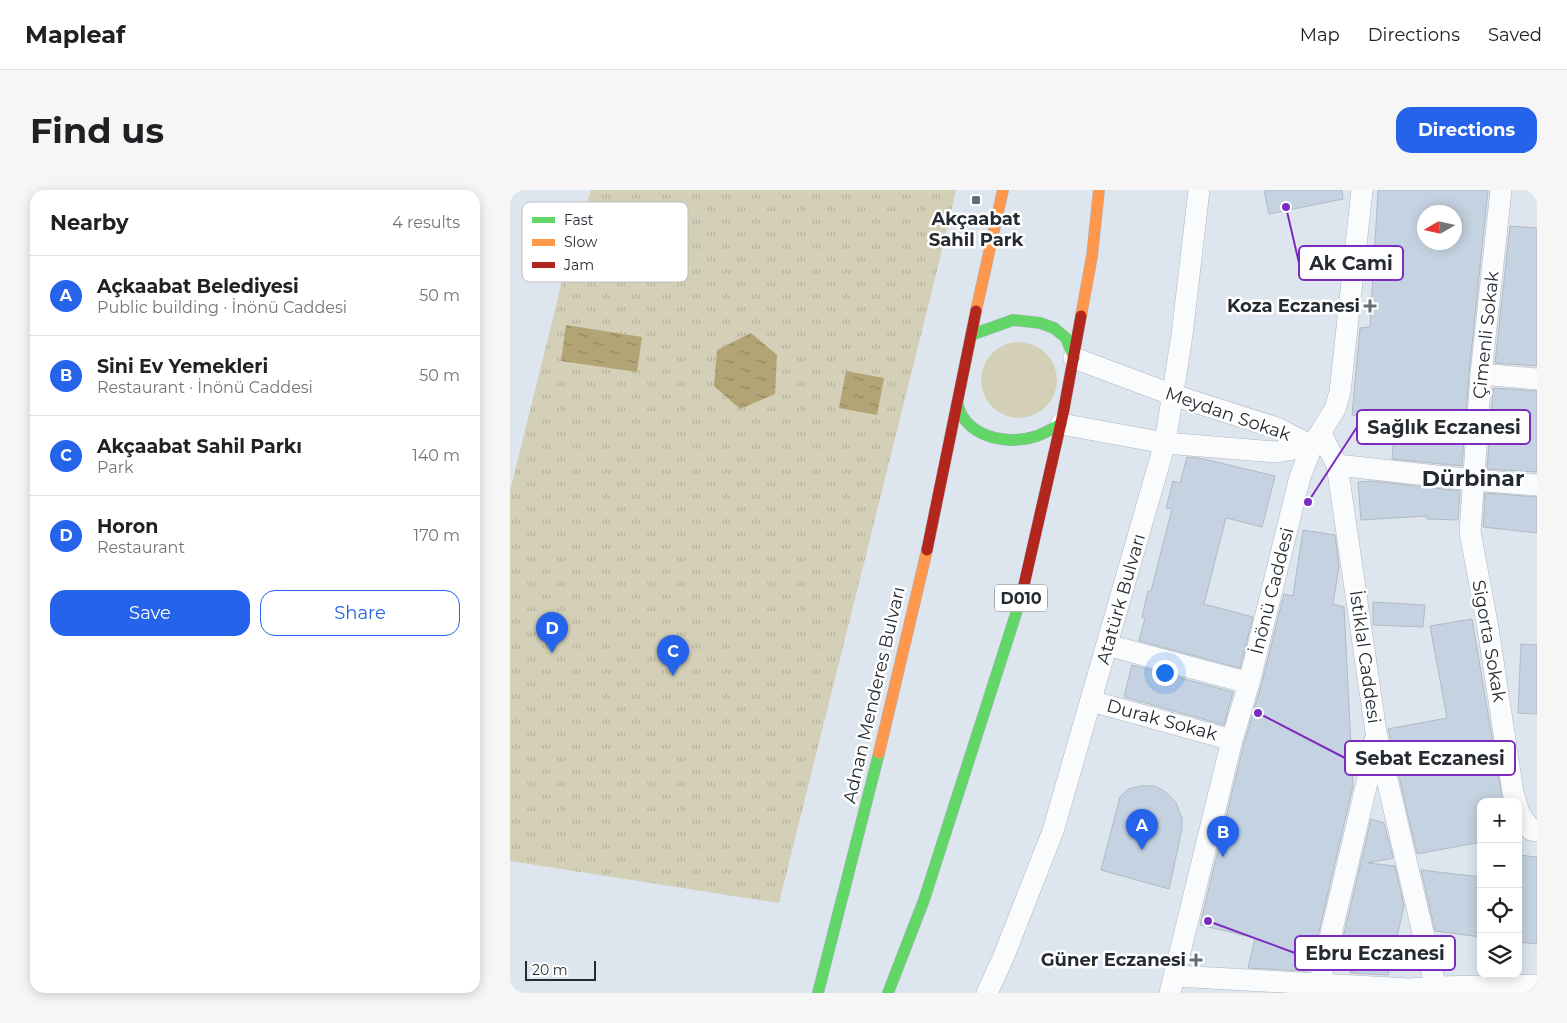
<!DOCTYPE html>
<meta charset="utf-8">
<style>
body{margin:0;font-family:Montserrat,sans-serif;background:#f6f6f6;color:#202124}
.controls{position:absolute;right:15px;bottom:15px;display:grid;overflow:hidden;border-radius:10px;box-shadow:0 2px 12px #0003}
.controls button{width:45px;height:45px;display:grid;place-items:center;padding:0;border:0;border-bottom:1px solid #e0e0e0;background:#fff;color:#202124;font:25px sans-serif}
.compass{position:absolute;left:907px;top:15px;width:45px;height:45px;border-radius:50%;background:#fff;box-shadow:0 2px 12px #0003;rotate:261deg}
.scale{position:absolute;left:15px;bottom:12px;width:71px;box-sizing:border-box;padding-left:5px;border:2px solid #262b32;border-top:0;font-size:14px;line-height:18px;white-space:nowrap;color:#262b32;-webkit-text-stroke:4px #fff;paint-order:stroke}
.you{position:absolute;left:654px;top:482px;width:18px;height:18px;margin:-12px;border:4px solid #fff;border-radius:50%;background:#1a73e8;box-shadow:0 0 0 8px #1a73e833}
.badge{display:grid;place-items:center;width:32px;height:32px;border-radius:50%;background:#2563eb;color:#fff;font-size:16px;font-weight:700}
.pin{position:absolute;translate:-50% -41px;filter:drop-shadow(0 1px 2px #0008)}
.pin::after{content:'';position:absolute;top:26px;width:18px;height:15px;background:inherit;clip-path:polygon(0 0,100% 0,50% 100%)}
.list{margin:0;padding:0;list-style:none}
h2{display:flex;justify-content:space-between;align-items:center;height:65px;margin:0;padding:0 20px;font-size:21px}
h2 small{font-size:16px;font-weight:400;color:#757577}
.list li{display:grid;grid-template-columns:32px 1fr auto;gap:15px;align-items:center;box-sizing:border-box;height:80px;padding:0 20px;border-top:1px solid #e0e0e0}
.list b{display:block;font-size:19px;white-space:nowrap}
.list p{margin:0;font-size:16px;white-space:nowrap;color:#757577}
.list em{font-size:16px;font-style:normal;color:#757577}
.actions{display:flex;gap:10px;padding:15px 20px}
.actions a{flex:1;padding:11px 0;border:1px solid #2563eb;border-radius:15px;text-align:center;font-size:18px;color:#2563eb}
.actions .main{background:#2563eb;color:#fff}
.icon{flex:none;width:28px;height:28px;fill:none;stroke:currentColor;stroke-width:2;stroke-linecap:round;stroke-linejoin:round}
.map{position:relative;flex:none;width:1027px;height:803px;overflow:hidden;border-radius:15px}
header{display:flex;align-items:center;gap:30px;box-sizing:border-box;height:70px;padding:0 25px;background:#fff;border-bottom:1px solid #e0e0e0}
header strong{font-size:24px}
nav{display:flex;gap:28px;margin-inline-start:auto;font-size:18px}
.intro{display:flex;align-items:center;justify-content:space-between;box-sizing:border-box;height:120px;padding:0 30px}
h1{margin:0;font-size:35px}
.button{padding:12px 22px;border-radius:15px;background:#2563eb;color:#fff;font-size:18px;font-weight:700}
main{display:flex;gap:30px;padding:0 30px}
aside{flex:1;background:#fff;border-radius:15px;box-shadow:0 2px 12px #0003}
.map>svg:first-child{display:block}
.grass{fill:#d4cfb7}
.park{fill:url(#park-tufts)}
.water{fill:url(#water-ripples)}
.building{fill:#c4d2e1;stroke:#b3b9c1;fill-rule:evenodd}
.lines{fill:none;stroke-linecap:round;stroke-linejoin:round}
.street-casing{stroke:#afb6bd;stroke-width:22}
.fast-casing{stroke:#a9b3bf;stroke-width:12}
.slow-casing{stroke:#a9b3bf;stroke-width:12}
.jam-casing{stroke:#a9b3bf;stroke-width:12}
.street{stroke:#fafbfd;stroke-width:21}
.fast{stroke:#63d668;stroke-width:11}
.slow{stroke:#ff974d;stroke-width:11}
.jam{stroke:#b3261e;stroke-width:11}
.poi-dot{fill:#666c74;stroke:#fff;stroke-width:2}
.labels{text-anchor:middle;stroke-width:5;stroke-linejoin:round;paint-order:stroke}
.shield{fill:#fff;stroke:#676b70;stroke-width:1}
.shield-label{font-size:16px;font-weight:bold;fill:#262b32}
.poi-label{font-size:18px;font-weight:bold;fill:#262b32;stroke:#fff;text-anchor:end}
.street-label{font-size:18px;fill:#262b32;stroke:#fff}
.district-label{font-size:22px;font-weight:bold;fill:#262b32;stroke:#fff}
.key{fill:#fff;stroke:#bebfc2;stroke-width:1}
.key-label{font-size:14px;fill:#262b32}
.leader{fill:none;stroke:#7b2cbf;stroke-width:2}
.callout-dot{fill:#7b2cbf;stroke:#fff;stroke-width:2}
.callout{fill:#fff;stroke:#7b2cbf;stroke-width:2}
.callout-label{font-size:19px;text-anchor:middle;font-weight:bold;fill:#262b32}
</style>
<header>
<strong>Mapleaf</strong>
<nav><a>Map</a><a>Directions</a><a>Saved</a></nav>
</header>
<div class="intro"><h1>Find us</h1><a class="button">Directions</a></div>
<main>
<aside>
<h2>Nearby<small>4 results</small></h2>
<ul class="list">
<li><span class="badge">A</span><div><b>Açkaabat Belediyesi</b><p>Public building · İnönü Caddesi</p></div><em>50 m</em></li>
<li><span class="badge">B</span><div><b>Sini Ev Yemekleri</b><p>Restaurant · İnönü Caddesi</p></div><em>50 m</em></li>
<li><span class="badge">C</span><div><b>Akçaabat Sahil Parkı</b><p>Park</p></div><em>140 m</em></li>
<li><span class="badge">D</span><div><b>Horon</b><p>Restaurant</p></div><em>170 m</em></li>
</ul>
<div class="actions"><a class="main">Save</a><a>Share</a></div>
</aside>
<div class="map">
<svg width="1027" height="803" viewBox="0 0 1027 803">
<defs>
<pattern id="park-tufts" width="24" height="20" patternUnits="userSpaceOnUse" patternTransform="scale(1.25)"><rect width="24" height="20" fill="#d4cfb7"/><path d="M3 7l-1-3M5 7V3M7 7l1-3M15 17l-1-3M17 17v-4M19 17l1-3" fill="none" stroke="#b6b29e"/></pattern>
<pattern id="water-ripples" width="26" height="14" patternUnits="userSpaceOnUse" patternTransform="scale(1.25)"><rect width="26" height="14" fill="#b2a474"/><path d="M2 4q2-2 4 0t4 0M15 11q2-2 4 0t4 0" fill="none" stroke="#918660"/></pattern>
</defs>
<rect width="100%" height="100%" fill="#dde6ef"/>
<!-- grass -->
<circle class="grass" cx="509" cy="190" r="38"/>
<!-- park -->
<path class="park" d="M 81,0 L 446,0 L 423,97 L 269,713 L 0,671 L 0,301 L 58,67 Z"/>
<!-- water -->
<g class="water">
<path d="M 56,135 L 132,147 L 127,182 L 51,171 Z"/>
<path d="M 241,143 L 267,165 L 265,204 L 230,219 L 204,196 L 207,160 Z"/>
<path d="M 336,181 L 374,188 L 367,225 L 329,218 Z"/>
</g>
<!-- building -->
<g class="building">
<path d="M 754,0 L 832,0 L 833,9 L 759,24 Z"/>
<path d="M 868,0 L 978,0 L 959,183 L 952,276 L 882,269 L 885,228 L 842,225 L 850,138 L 860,137 ZM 914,22 L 944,22 L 944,52 L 914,52 Z"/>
<path d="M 1000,36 L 1027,38 L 1027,176 L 985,173 Z"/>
<path d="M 983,198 L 1027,201 L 1027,282 L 977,279 Z"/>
<path d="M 677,267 L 694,269 L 765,286 L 752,337 L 716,328 L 694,414 L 743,427 L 730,478 L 629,451 L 635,428 L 632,427 L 638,401 L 641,401 L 662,319 L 656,318 L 663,291 L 670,293 Z"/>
<path d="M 862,291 L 950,301 L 948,330 L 917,329 L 917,326 L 851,330 L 848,292 Z"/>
<path d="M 975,303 L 1027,307 L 1027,343 L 973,337 Z"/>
<path d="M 793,340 L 825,345 L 829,376 L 823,414 L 834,417 L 843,596 L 804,763 L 802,763 L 797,781 L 738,778 L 745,748 L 690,735 L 734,553 L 751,496 L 774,404 L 783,406 Z"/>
<path d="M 863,412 L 915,415 L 913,437 L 863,435 Z"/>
<path d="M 962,429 L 993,612 L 971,612 L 971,652 L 907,664 L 878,539 L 937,528 L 920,436 Z"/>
<path d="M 1011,454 L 1027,455 L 1027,524 L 1008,523 Z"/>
<path d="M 622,475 L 723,502 L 714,535 L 614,507 Z"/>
<path d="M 631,596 L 645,596 L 657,603 L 666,613 L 672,628 L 672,639 L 659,699 L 591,680 L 610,607 L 618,599 Z"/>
<path d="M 861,629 L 874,633 L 883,668 L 858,673 L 885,676 L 894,716 L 878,785 L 840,783 L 843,772 L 828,769 Z"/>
<path d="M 1008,665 L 1027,667 L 1027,754 L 1008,752 Z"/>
<path d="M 911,680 L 971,687 L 971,747 L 925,741 Z"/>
</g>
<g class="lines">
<defs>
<g id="street">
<path d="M 991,0 L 971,184 L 960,342 L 978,438 L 1003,603 L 1006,612"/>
<path d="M 971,184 L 1027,189"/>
<path d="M 551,234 L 655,253 L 766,262 L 802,256 L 767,238 L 663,205 L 564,168"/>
<path d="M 811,244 L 827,275 L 963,290 L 1027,295"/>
<path d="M 827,275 L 866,542 L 927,803"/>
<path d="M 597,455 L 739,493"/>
<path d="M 581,511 L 722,550"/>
<path d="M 1008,619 L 1010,625 L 1021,640 L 1027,641"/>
<path d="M 665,786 L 899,799 L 926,797 L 1027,795"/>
<path d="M 477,803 L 493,768 L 543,641 L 655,253 L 672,145 L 689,0"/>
<path d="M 660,803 L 722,550 L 739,493 L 790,287 L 802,256 L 825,219 L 830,202 L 852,0"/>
<path d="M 807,803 L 859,584 L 864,552"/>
</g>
<g id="fast">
<path d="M 461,145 L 503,130 L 530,133 L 544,138 L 556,148 L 564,168"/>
<path d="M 447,213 C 449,218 450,223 453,227 C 468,250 502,254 527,246 C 535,243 543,238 551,234"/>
<path d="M 308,803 L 369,563"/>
<path d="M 378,803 L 414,710 L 511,408"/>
</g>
<g id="slow">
<path d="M 466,121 L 493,0"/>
<path d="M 571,126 L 582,66 L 589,0"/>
<path d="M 369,563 L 417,360"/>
</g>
<g id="jam">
<path d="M 417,360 L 466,121"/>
<path d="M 511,408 L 553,224 L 571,126"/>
</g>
</defs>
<!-- street casing -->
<use href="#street" class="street-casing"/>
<!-- fast casing -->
<use href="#fast" class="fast-casing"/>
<!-- slow casing -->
<use href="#slow" class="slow-casing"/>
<!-- jam casing -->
<use href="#jam" class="jam-casing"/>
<!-- street -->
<use href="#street" class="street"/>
<!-- fast -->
<use href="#fast" class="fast"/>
<!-- slow -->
<use href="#slow" class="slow"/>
<!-- jam -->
<use href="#jam" class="jam"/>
</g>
<!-- markers -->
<g class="poi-dot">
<rect x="461" y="5" width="10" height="10" rx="2.5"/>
<path d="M857.5 108.5h5v5h5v5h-5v5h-5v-5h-5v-5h5z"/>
<path d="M683.5 762.5h5v5h5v5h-5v5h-5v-5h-5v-5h5z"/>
</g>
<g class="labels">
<!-- shield labels -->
<rect class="shield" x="485" y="394.5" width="52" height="27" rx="4"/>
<g class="shield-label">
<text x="511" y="414">D010</text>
</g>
<!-- poi labels -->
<g class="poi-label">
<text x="466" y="35" text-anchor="middle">Akçaabat<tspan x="466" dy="21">Sahil Park</tspan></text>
<text x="850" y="122">Koza Eczanesi</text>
<text x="676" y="776">Güner Eczanesi</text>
</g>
<!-- street labels -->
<g class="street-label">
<text transform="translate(976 145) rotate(-84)" y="6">Çimenli Sokak</text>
<text transform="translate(718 224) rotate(19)" y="6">Meydan Sokak</text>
<text transform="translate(762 401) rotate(-76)" y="6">İnönü Caddesi</text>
<text transform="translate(611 409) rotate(-74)" y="6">Atatürk Bulvarı</text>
<text transform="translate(979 451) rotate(80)" y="6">Sigorta Sokak</text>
<text transform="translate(855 467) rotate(82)" y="6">İstiklal Caddesi</text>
<text transform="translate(364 505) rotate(-77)" y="6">Adnan Menderes Bulvarı</text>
<text transform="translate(652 530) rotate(15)" y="6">Durak Sokak</text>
</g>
<!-- district labels -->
<g class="district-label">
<text x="963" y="296">Dürbinar</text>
</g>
</g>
<!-- legend -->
<rect x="12" y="12" width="166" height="80" rx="8" class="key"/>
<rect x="22" y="27" width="23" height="6" fill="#63d668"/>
<rect x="22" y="49" width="23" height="7" fill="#ff974d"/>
<rect x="22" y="72" width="23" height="6" fill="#b3261e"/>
<g class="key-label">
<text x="54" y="35">Fast</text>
<text x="54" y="57">Slow</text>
<text x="54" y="80">Jam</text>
</g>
<!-- callouts -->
<path class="leader" d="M776 17L789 73M798 312L847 237M748 523L835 568M698 731L785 763"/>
<g class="callout-dot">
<circle cx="776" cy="17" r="5"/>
<circle cx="798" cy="312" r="5"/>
<circle cx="748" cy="523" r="5"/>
<circle cx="698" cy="731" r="5"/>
</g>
<g class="callout">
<rect x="789" y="56" width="104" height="34" rx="5"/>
<rect x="847" y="220" width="173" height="34" rx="5"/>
<rect x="835" y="551" width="170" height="34" rx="5"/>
<rect x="785" y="746" width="160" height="34" rx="5"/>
</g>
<g class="callout-label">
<text x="841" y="80">Ak Cami</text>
<text x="934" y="244">Sağlık Eczanesi</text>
<text x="920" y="575">Sebat Eczanesi</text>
<text x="865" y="770">Ebru Eczanesi</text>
</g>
</svg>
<div class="controls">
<button>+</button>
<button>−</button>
<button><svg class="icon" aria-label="locate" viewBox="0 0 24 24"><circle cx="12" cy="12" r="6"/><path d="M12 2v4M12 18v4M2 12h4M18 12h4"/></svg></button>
<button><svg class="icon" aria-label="layers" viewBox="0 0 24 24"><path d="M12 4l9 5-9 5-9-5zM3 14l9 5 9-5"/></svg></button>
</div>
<svg class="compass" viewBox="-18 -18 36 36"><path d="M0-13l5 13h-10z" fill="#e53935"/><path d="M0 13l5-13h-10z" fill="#757577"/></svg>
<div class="scale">20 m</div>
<div class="you"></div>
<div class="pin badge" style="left:632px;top:660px">A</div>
<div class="pin badge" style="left:713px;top:667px">B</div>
<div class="pin badge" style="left:163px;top:486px">C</div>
<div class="pin badge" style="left:42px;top:463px">D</div>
</div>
</main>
